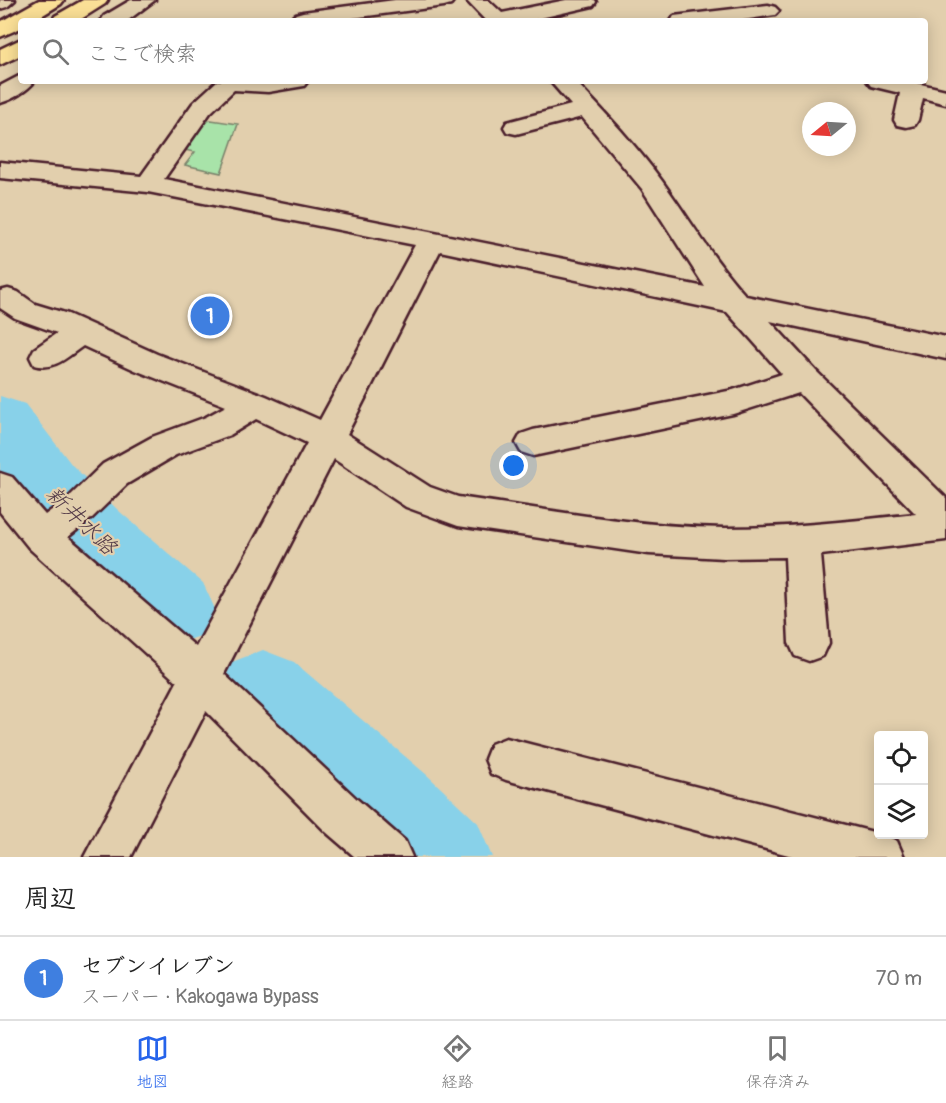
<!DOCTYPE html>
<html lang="ja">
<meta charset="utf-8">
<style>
body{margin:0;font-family:Pangolin,"Klee One",sans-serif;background:#f2f2f2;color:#222}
.controls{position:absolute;right:18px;bottom:18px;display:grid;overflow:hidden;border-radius:6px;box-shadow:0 3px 15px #0003}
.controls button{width:54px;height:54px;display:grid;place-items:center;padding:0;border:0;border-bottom:2px solid #e0e0e0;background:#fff;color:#222;font:30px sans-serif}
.compass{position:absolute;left:802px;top:102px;width:54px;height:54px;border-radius:50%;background:#fff;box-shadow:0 3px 15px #0003;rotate:252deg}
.you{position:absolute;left:514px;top:466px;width:21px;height:21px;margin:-15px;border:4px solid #fff;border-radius:50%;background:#1a73e8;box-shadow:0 0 0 9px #1a73e833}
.badge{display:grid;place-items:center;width:39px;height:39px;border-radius:50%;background:#2563eb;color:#fff;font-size:20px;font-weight:700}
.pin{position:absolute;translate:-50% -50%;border:3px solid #fff;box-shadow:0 2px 6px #0006}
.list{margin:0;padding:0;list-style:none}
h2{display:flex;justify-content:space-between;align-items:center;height:78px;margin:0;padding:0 24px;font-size:26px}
h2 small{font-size:20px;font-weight:400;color:#767676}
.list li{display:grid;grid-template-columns:39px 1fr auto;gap:18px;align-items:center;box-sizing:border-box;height:84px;padding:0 24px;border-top:2px solid #e0e0e0}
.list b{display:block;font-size:22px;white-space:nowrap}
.list p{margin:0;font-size:20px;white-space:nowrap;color:#767676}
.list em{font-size:20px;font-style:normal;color:#767676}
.icon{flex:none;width:33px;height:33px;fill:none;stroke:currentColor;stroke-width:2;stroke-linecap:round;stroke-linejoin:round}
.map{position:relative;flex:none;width:946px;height:857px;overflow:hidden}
.search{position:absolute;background:#fff;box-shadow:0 3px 15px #0003;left:18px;right:18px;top:18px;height:66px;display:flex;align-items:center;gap:15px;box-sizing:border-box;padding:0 21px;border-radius:6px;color:#767676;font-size:22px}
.sheet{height:162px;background:#fff}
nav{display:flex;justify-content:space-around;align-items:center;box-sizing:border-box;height:84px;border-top:2px solid #e0e0e0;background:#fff;font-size:16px;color:#767676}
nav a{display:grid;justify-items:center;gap:3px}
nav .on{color:#2563eb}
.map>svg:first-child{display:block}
.green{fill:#a8e3a9;stroke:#79816a;stroke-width:1.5}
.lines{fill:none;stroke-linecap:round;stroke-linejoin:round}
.river{fill:#88d1e9;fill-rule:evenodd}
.minor-casing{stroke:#4a1f2b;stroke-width:5}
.highway-casing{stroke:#4a1f2b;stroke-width:5}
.minor{fill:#e2cfad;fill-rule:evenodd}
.highway{fill:#fadf96;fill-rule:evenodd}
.labels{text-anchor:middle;stroke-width:4.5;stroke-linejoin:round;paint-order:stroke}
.water-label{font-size:22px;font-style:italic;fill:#533a48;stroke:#e2cfad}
</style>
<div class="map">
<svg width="946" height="857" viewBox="0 0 946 857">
<rect width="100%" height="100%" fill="#e2cfad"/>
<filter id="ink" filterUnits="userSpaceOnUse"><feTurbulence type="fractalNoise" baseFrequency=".0167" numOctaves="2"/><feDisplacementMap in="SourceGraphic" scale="12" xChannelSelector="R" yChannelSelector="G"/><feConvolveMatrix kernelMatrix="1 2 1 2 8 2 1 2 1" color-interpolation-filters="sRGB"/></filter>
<g filter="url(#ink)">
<!-- green -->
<path class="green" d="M 211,120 L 238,124 L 221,173 L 185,165 L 195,152 L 184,150 L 204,122 Z"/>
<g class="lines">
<!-- river -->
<g class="river">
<path d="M 0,396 L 25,404 L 72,465 L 119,511 L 203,583 L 215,609 L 203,635 L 174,645 L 145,635 L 65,557 L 20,507 L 0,476 Z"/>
<path d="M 263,650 L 294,662 L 427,775 L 478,823 L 492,857 L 376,857 L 232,720 L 220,691 L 232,662 Z"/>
</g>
<defs>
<g id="minor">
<path d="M 0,0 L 15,0 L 7,7 L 0,9 Z"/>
<path d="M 131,0 L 155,0 L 127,21 L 101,21 L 104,16 Z"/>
<path d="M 395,0 L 454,0 L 451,4 L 444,6 L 329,21 L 288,21 L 296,14 L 303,12 Z"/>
<path d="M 466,0 L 488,0 L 502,13 L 566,0 L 595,0 L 596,2 L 593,6 L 527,21 L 486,21 Z"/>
<path d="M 768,5 L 775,7 L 779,11 L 775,15 L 736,21 L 671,21 L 674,16 L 682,15 Z"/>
<path d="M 21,75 L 21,81 L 35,81 C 27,91 12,100 0,103 L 0,86 Z"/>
<path d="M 217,81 L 308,81 L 304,86 L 268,92 L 234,90 L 210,113 L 164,179 L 705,287 L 642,189 L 582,117 L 516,134 L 507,132 L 504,127 L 507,122 L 571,105 L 550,81 L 575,81 C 605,113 636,145 662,181 C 690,220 714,261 746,296 L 946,337 L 946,359 L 770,321 L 816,371 L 946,498 L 946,540 L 821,555 L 829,643 L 823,656 L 809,661 L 795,656 L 789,643 L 785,557 L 724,558 L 649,554 L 458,526 L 406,507 L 334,459 L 224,674 L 358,800 L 405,841 L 412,857 L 355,857 L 326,832 L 206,711 L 131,857 L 84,857 L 177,682 L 29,548 L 0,512 L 0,473 L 12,477 L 45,515 L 68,498 L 103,464 L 152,437 L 206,417 L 226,406 L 135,370 L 83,346 C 67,357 54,371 34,365 L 30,357 L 34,349 L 57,333 L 15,318 L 0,308 L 0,291 L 8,289 L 18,292 L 35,304 L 68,314 L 157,354 L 266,396 L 320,420 L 415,245 L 148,192 L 0,178 L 0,162 L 141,176 L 193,103 ZM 440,251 L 727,312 L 782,374 L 733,390 L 533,430 L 521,434 L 516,443 L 521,452 L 533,456 L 733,414 L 799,393 L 916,514 C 852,521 790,528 725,528 C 636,527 547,509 458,497 L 430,487 L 347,434 ZM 256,419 L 307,443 L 196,647 L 68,537 L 92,518 L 127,484 L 176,455 L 230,435 Z"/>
<path d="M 867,81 L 908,81 L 946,90 L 946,104 L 923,98 L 918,120 L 915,125 L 906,127 L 897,125 L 894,120 L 900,93 L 871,86 Z"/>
<path d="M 506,738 L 881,834 L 897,841 L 904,857 L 796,857 L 506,780 L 491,774 L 485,759 L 491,744 Z"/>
</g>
<g id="highway">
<path d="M 39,0 L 64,0 L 61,4 L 33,21 L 21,21 L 21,28 L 0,37 L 0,22 Z"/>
<path d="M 83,0 L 108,0 L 105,4 L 78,21 L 52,21 L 55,16 Z"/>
<path d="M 21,39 L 21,55 L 0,65 L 0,49 Z"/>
</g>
</defs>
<!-- minor casing -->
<use href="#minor" class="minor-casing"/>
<!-- highway casing -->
<use href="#highway" class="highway-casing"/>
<!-- minor -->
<use href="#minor" class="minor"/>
<!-- highway -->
<use href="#highway" class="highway"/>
</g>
</g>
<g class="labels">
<!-- water labels -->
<g class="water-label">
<text transform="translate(82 520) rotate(44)" y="8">新井水路</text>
</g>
</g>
</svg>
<div class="controls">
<button><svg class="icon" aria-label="locate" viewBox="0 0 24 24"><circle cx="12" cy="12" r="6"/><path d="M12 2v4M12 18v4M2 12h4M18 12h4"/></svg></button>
<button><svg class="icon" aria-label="layers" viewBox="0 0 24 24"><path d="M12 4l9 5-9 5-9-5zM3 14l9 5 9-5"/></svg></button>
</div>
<svg class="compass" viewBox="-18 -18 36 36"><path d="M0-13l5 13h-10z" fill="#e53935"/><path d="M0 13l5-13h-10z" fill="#767676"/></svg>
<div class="you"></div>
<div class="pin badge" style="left:210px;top:316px;background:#3f7fe0">1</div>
<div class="search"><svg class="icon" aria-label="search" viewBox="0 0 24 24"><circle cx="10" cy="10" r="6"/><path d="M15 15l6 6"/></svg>ここで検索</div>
</div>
<section class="sheet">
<h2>周辺<small></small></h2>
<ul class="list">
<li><span class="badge" style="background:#3f7fe0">1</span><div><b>セブンイレブン</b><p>スーパー · Kakogawa Bypass</p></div><em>70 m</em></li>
</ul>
</section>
<nav>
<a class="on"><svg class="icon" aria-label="map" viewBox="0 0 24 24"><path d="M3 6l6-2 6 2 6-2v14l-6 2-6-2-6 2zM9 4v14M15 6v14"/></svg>地図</a>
<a><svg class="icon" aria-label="directions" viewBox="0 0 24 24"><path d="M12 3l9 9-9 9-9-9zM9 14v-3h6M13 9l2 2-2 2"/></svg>経路</a>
<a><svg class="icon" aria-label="saved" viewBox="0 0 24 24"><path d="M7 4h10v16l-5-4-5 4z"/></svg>保存済み</a>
</nav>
